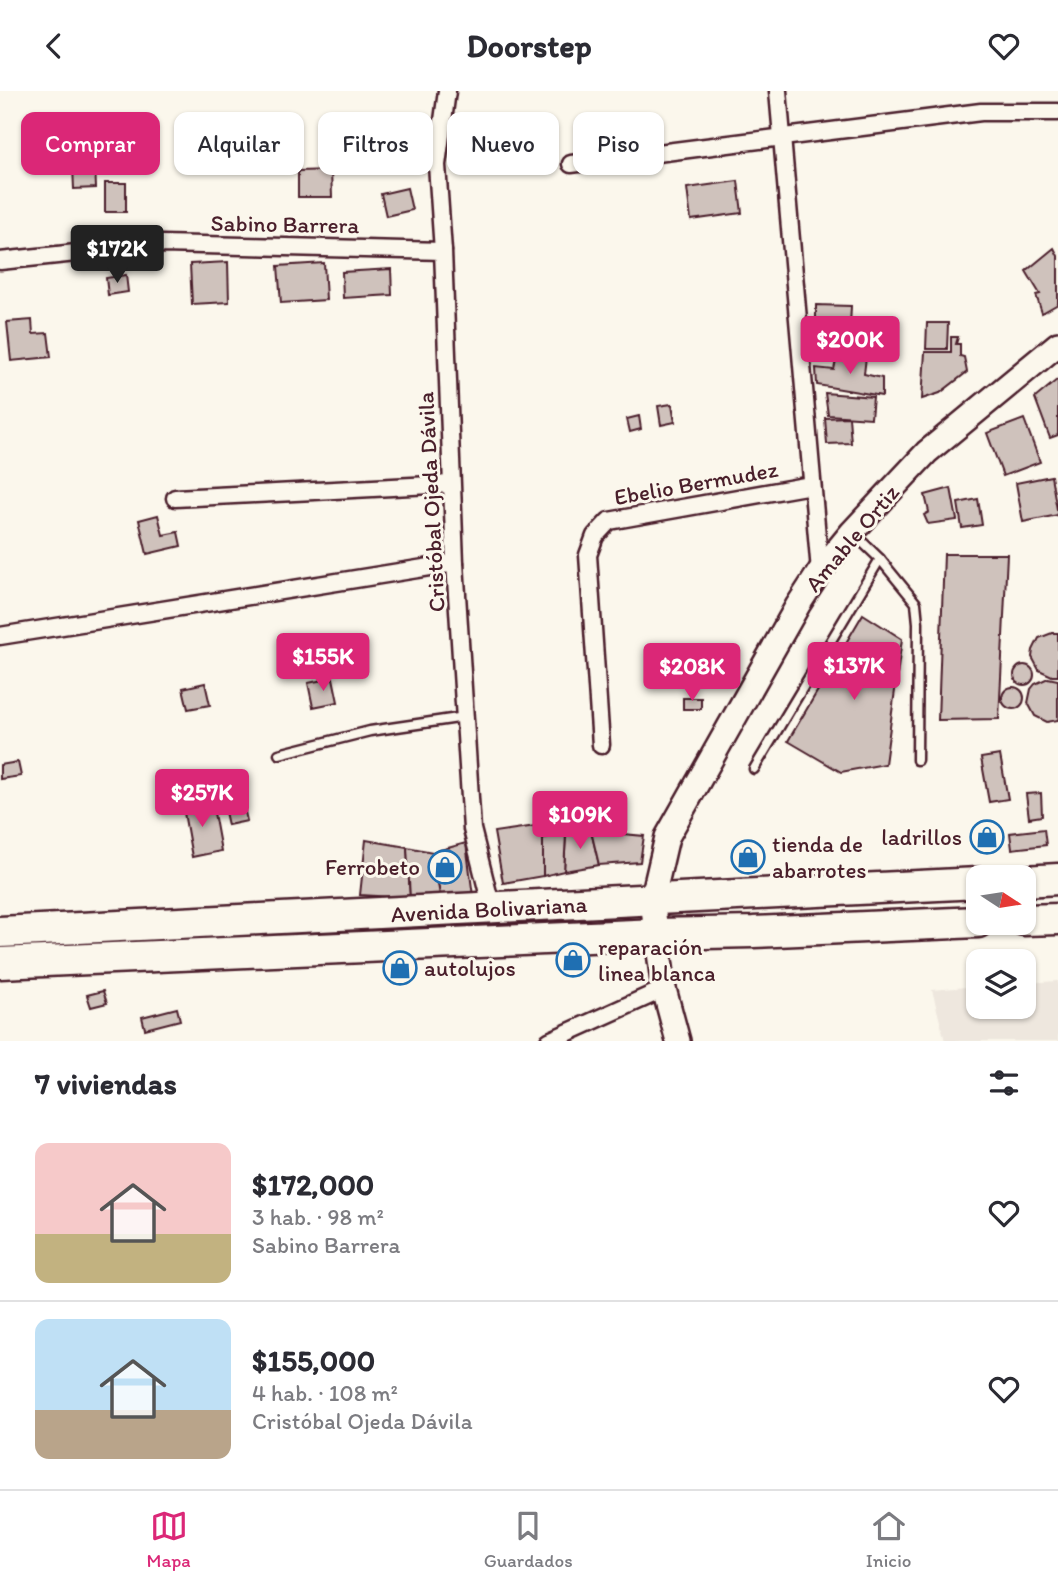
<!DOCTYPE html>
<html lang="es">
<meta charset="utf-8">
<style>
:root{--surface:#fff;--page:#f2f2f3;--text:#2b2b33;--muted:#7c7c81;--line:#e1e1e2;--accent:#db2777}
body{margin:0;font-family:Itim,sans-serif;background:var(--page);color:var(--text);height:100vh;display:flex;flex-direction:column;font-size:26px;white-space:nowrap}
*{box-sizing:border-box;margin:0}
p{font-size:23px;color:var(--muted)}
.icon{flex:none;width:38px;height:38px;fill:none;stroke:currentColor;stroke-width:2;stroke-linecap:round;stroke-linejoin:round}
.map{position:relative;height:950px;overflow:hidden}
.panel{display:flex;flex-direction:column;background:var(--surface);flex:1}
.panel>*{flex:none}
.hud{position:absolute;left:21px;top:21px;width:700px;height:63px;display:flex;gap:14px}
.needle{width:46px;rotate:102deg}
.tools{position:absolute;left:966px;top:774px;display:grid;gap:14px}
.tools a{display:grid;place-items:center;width:70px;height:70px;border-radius:14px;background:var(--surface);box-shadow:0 2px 5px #0004;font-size:35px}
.price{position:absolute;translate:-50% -60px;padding:0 16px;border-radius:7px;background:var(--accent);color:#fff;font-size:23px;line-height:46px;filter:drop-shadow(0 2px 4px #0008)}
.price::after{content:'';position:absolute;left:50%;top:42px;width:21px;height:16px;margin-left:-10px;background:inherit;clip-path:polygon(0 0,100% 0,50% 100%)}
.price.on{background:#222;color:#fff}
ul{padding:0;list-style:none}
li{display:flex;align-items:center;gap:21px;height:175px;padding:0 35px}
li+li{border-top:2px solid var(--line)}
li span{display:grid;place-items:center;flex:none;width:196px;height:140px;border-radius:14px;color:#555}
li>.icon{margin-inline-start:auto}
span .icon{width:84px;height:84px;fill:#fffc;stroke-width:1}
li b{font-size:30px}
h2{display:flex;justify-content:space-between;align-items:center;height:84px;padding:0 35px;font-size:30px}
.pill{padding:0 24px;border-radius:14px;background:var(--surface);box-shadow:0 2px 5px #0004;font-size:24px;line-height:63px}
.pill.on{background:var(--accent);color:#fff}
header{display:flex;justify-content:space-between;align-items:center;height:91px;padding:0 35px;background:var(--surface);font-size:32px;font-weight:700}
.menu{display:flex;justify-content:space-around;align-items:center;height:98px;border-top:2px solid var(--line);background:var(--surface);font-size:19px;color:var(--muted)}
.menu a{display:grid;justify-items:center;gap:4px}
.menu .on{color:var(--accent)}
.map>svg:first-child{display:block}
.built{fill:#eee7de}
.building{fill:#cfc2bc;stroke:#4a1f2b;stroke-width:2}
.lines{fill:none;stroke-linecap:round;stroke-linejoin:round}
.lane-casing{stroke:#4a1f2b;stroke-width:13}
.street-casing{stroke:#4a1f2b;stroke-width:21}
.secondary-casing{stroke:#4a1f2b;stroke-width:28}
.highway-casing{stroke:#4a1f2b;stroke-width:35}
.lane{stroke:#fbf7ec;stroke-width:8}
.street{stroke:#fbf7ec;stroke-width:16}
.secondary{stroke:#fbf7ec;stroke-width:23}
.highway{stroke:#fbf7ec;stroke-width:30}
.labels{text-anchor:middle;stroke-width:6;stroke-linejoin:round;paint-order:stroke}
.street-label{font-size:23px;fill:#4a1f2b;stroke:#fbf7ec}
.poi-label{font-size:23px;fill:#4a1f2b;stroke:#fbf7ec;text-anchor:start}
</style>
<header><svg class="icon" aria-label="back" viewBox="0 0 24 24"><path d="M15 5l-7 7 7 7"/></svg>Doorstep<svg class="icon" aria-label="heart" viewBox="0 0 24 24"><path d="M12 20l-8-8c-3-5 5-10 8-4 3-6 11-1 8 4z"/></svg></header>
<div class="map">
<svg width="1058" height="950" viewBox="0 0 1058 950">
<rect width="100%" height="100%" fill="#fbf7ec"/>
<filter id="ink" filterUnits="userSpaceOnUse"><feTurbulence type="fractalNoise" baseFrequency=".0143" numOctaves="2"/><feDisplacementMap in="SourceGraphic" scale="14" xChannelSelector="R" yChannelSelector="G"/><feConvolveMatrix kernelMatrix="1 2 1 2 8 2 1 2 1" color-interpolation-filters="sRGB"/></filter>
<g filter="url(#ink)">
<polygon class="built" points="1058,890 1058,950 945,950 932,899 978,895 978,915 1024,915 1024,892"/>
<g class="building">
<polygon points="94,51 96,97 74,98 72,52"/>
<polygon points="331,79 332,106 298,106 298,80"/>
<polygon points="738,90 742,122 691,129 687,97"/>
<rect x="105" y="92" width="21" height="29"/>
<polygon points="407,97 412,119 386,125 381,103"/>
<polygon points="1054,157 1058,165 1058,213 1042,222 1036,204 1040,203 1026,180"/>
<polygon points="228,171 229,211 192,213 190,173"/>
<polygon points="324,172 326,209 281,212 278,175"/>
<polygon points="391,178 392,204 343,207 342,181"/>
<polygon points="126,184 128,201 108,204 106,187"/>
<polygon points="816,214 851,215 850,235 816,234"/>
<polygon points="32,229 33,243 48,242 51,266 11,270 7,231"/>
<polygon points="927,232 948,232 947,258 926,258"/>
<polygon points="951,246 958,246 956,253 960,253 960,265 964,266 967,281 940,302 922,308 925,261 951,261"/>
<polygon points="837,264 866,266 864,283 882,287 882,305 817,294 816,277 834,279"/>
<polygon points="1058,288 1058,344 1050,347 1035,307"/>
<polygon points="825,302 873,306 871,327 828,324"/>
<polygon points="672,313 675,331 661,334 658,315"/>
<polygon points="639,325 641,338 630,341 627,328"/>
<polygon points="849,326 851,352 827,353 825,327"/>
<polygon points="1024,328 1040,371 1003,385 987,342"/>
<polygon points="1051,385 1058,424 1023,431 1016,392"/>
<polygon points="951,397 957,429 928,433 924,424 929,421 925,404"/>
<polygon points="978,408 982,434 962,437 958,412"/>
<polygon points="158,424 163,444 178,441 181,455 147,463 139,429"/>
<polygon points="944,463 1007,463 999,628 938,629"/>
<polygon points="863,523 902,548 885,673 841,681 788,650"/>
<polygon points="1052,542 1058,542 1058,585 1052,585 1039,579 1032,566 1033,559 1039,547"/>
<circle cx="1024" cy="584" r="10"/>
<polygon points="333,587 338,611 313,616 308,592"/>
<polygon points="1048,587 1058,589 1058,629 1047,631 1035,625 1028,612 1031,598 1035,593"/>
<polygon points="205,592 210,614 188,618 183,597"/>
<circle cx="1013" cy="607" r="11"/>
<rect x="683" y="607" width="18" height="11"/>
<polygon points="1000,664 1008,708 989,711 981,667"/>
<polygon points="18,671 21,685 0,688 0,674"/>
<polygon points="1041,702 1042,725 1029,727 1026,703"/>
<polygon points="241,703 247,730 228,734 222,708"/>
<polygon points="212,711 221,760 192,766 183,716"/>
<polygon points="543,734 543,785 503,792 494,741"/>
<polygon points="1044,738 1046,754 1012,758 1010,742"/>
<polygon points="591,740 599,774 564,780 566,743"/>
<polygon points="591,740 644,745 640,771 599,774"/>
<polygon points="566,743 564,780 543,785 543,747"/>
<polygon points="366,749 407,756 410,807 360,804"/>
<polygon points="466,752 473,805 440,805 433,761"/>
<polygon points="407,756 433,761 440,805 410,807"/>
<polygon points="103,900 107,912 91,916 87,904"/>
<polygon points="177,917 180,929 145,938 142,926"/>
</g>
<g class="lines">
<defs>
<g id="lane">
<polyline points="854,443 880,468 916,512 918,532 917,669"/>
<polyline points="279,663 370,640 465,626"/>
<polyline points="754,678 880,468"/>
</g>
<g id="street">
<polyline points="447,0 437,74 443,160 455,472 472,738 492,818"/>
<polyline points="778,0 820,480"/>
<polyline points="571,73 981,21 1058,21"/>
<polyline points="0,170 162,153 443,160"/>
<polyline points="175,407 451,393"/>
<polyline points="0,545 455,472"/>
<polyline points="601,654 588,464 595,445 609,430 811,394"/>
<polyline points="549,950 664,898"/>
</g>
<polyline id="secondary" points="678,950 664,898 652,810 667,746 798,514 820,480 852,441 927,361 1058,253"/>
<g id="highway">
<polyline points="1024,790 1058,788"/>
<polyline points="1024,829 1058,828"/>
<polyline points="0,841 978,792"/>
<polyline points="0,872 657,843 753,841 978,831"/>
</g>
</defs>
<use href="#lane" class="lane-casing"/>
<use href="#street" class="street-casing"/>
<use href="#secondary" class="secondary-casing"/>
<use href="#highway" class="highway-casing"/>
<use href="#lane" class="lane"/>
<use href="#street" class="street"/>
<use href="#secondary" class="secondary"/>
<use href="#highway" class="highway"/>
</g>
</g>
<defs>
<symbol id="shop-ring" viewBox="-11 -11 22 22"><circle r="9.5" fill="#fbf7ec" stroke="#1f6fb2" stroke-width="1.5"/><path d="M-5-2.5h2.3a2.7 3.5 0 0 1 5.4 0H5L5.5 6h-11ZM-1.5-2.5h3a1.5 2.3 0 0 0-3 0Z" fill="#1f6fb2"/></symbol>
</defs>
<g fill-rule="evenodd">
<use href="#shop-ring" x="968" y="727" width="38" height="38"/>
<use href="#shop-ring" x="729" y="747" width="38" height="38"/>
<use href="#shop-ring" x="426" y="757" width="38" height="38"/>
<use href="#shop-ring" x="554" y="850" width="38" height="38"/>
<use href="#shop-ring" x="381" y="858" width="38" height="38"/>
</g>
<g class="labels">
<g class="street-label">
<text transform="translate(285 133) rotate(1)" y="8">Sabino Barrera</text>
<text transform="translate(696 392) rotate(-10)" y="8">Ebelio Bermudez</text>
<text transform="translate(431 411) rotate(-93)" y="8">Cristóbal Ojeda Dávila</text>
<text transform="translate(852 447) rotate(-50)" y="8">Amable Ortiz</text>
<text transform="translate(489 818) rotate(-3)" y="8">Avenida Bolivariana</text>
</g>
<g class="poi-label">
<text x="962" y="754" text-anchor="end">ladrillos</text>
<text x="772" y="761">tienda de<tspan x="772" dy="26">abarrotes</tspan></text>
<text x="420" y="784" text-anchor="end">Ferrobeto</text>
<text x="598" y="864">reparación<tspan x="598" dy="26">linea blanca</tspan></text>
<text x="424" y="885">autolujos</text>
</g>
</g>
</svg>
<div class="tools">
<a><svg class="needle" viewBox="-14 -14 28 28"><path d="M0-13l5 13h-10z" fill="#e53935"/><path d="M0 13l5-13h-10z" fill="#7c7c81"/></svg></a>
<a><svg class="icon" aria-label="layers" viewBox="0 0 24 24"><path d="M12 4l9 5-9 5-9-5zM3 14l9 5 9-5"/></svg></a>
</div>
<b class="price on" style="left:117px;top:194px">$172K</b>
<b class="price" style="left:850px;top:285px">$200K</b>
<b class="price" style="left:323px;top:602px">$155K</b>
<b class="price" style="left:854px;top:611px">$137K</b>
<b class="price" style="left:692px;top:612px">$208K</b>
<b class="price" style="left:202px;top:738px">$257K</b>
<b class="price" style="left:580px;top:760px">$109K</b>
<div class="hud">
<a class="pill on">Comprar</a>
<a class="pill">Alquilar</a>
<a class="pill">Filtros</a>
<a class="pill">Nuevo</a>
<a class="pill">Piso</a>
</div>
</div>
<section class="panel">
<h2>7 viviendas<svg class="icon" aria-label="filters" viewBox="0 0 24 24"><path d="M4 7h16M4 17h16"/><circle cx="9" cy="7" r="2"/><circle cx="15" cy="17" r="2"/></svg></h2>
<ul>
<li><span style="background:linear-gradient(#f6c9c9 65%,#c2b280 0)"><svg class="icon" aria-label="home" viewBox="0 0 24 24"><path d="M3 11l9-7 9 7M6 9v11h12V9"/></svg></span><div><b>$172,000</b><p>3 hab. · 98 m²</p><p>Sabino Barrera</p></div><svg class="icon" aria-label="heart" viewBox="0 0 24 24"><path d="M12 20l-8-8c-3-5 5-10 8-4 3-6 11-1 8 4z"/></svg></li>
<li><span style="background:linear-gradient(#bfe0f5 65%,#b9a48a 0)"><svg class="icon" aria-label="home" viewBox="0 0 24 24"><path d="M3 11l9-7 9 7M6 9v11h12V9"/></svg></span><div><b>$155,000</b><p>4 hab. · 108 m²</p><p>Cristóbal Ojeda Dávila</p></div><svg class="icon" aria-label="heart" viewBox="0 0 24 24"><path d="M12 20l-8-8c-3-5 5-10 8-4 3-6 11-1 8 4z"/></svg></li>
</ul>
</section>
<nav class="menu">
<a class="on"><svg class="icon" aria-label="map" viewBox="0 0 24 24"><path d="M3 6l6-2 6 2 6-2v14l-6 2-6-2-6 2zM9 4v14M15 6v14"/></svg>Mapa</a>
<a><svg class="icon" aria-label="saved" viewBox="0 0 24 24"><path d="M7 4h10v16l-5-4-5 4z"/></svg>Guardados</a>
<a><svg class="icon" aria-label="home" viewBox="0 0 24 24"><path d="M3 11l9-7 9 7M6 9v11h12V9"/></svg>Inicio</a>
</nav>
